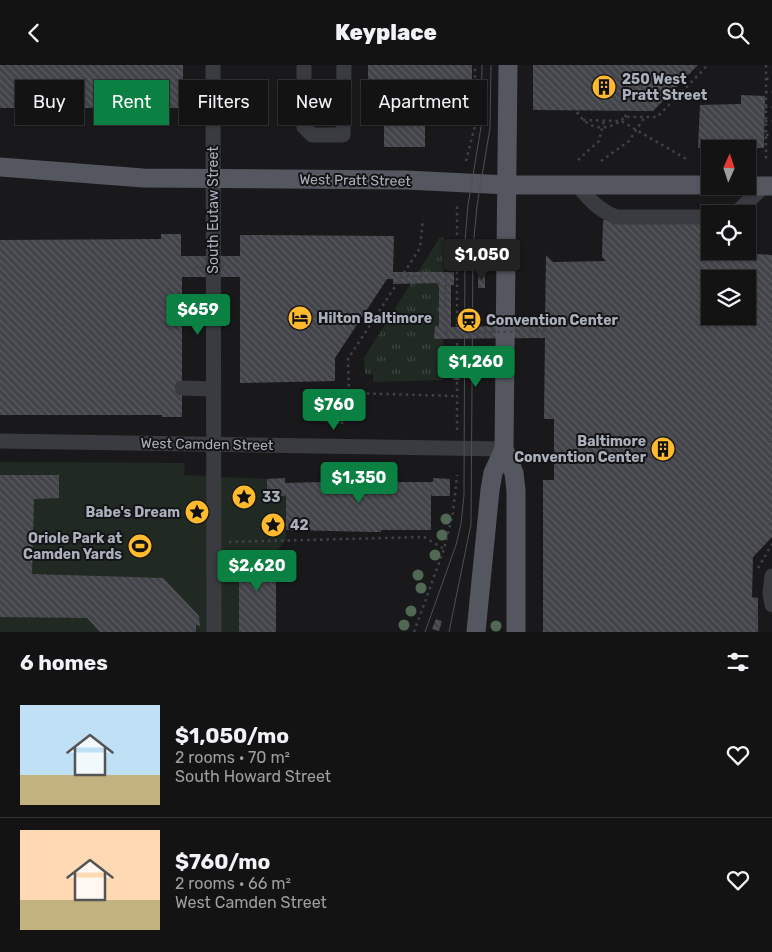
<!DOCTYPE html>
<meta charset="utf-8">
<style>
:root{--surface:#131314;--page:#202022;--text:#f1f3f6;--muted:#9d9ea0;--line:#323234;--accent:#0b8043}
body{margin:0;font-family:Rubik,sans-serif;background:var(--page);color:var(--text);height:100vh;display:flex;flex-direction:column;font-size:19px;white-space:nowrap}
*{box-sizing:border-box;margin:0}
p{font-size:16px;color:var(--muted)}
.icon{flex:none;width:28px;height:28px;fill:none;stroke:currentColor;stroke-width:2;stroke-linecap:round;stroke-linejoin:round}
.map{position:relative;height:567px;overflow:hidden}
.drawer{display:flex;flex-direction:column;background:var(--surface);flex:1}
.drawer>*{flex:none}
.hud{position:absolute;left:15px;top:15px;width:500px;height:45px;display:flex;gap:10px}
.needle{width:32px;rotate:3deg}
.controls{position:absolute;left:701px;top:75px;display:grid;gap:10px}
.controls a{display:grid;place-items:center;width:55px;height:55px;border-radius:0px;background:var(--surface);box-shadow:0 1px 4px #0004,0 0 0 1px var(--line);font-size:25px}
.price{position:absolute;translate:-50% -42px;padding:0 11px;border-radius:5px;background:var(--accent);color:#fff;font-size:16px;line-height:32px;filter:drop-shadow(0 1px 2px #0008)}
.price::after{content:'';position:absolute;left:50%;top:30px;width:15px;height:11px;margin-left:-8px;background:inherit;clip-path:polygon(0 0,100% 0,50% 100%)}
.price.on{background:#222;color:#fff}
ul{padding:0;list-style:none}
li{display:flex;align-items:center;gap:15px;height:125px;padding:0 20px}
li+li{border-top:1px solid var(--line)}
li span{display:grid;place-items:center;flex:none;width:140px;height:100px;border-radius:0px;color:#555}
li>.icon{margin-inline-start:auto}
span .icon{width:60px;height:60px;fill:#fffc;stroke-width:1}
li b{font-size:21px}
h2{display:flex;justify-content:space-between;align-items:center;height:60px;padding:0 20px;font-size:21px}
.chip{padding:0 18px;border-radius:0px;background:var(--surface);box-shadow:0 1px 4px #0004,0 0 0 1px var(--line);font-size:18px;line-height:45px}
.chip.on{background:var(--accent);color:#fff}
header{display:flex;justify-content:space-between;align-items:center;height:65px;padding:0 20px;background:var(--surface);font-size:22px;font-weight:800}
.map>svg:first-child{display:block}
.grass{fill:url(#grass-tufts)}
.garden{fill:#202a22}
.building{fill:url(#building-back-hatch);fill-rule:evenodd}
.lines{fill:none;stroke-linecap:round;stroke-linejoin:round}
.path{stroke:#3f4248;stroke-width:2.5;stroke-dasharray:2.5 4;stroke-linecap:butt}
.minor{stroke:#393b41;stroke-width:15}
.major{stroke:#555760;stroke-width:19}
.tram{stroke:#4c4f56;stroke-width:1}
.path-bridge{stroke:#3f4248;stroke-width:2.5;stroke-dasharray:2.5 4;stroke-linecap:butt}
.tree{fill:#516854}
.labels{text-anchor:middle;stroke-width:4;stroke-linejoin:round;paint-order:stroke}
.poi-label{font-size:14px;font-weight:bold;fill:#aab0bc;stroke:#141417;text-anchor:start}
.street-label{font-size:14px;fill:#aab0bc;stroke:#141417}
</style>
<header><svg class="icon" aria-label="back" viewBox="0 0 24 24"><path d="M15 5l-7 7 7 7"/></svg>Keyplace<svg class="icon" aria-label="search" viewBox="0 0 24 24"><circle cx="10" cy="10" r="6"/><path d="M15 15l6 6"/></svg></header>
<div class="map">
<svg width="772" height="567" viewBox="0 0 772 567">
<defs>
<pattern id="grass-tufts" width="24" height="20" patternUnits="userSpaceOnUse" patternTransform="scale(1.25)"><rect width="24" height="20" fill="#202a22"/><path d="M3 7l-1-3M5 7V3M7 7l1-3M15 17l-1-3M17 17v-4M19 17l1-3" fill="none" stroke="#3e4640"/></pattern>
<pattern id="building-back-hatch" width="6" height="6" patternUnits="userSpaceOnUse" patternTransform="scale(1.25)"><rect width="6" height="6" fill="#434449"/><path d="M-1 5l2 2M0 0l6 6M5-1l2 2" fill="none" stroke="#5b5c61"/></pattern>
</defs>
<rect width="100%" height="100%" fill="#19191b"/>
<polygon class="grass" points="440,172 444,172 443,315 373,317 373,309 365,309 364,293"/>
<polygon class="garden" points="0,397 185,398 184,410 267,414 267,431 285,431 286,429 286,475 276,487 276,567 0,567"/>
<g class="building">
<rect x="0" y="0" width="183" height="43"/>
<polygon points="368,0 472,0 472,50 425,50 425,82 384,82 384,50 368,50"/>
<polygon points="533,0 698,0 653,46 533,45"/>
<polygon points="741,30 765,31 764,83 698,83 700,40 741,39"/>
<path d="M603,155L710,156V186L772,190V472L753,492L752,532L758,533V567H543V415H554V354H544L545,273L434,274L435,261H439V218L393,219V214H387L335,293V316L240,318V212H182V352H162V350H0V175L161,174V169H181V191H240V170L394,171L393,207H454V220H451V262L545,260L546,190L553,197L606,196L602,192ZM710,214H748V251H710Z"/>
<rect x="478" y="208" width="7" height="15"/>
<rect x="453" y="293" width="7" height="22"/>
<polygon points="0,410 59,410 59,433 34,434 32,509 163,513 199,551 200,561 196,560 196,567 100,567 87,553 0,552"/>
<polygon points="285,413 285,418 322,417 322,420 336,420 336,413 382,413 382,420 396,420 396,417 433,417 433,413 450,414 450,431 432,431 431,429 431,465 381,465 381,467 376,467 286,465 286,429 285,431 267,431 267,414"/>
<polygon points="239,486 276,487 276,567 239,567"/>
<polygon points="436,554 442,556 439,566 432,564"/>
</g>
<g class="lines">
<g class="path">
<polyline points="766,0 766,95"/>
<polyline points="766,14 772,13"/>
<polyline points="765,27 772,27"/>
<polyline points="765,42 772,42"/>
<path d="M577,47C589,66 609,67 625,52H657L708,0"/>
<polyline points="625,52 628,47"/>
<polyline points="583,55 621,56 688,95"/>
<polyline points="765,56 772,56"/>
<polyline points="766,70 772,70"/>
<polyline points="578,95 599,76 604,55"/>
<polyline points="466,96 475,61 475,0"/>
<polyline points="601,96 629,76 644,53"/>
<polyline points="445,268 446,211"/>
<polyline points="349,328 348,294 420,183 423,154"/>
<polyline points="342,359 342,334 349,328 456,331"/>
<polyline points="457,365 457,140"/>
<polyline points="229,477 424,472 444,484"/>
<polyline points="758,503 772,479"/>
<polyline points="414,567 444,484 453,448 457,410"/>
<polyline points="757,567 757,544"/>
</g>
<g class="minor">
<polyline points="213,0 214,567"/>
<polyline points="304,0 304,62 312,70 343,70 344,0"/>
<path d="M578,120C589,135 599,145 616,152H710"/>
<polyline points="733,149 736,148 764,121"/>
<polyline points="182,323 213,324"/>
<polyline points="0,376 504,384"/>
<polyline points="772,511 770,528 772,540"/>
</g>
<g class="major">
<polyline points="508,0 504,384 514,408 516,426 516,567"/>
<polyline points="0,102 143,113 406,115 508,120 710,120"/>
<polyline points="748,121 772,121"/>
<polyline points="476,567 490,425 493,408 504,384"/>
</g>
<g class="tram">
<polyline points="425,567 456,480 461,459 464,430 465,176 468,140 481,62 482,0"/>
<polyline points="449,567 471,459 473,183 477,141 490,63 491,0"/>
</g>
<g class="path-bridge">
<polyline points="182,202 240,201"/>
<polyline points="393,211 446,211"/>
<polyline points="445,268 545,266"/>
</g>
</g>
<g class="tree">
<circle cx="356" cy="343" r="5.5"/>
<circle cx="446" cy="454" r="5.5"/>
<circle cx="442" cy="470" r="5.5"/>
<circle cx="435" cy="490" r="5.5"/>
<circle cx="418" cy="510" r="5.5"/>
<circle cx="421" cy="523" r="5.5"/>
<circle cx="411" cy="546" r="5.5"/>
<circle cx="404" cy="560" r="5.5"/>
<circle cx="496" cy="561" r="5.5"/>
</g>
<defs>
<symbol id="building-disc" viewBox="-11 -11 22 22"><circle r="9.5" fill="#ffba2d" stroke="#141417"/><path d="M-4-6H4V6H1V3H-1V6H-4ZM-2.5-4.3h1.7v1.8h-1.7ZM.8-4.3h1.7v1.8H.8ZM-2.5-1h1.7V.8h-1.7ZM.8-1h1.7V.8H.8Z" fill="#111"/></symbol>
<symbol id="hotel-disc" viewBox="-11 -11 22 22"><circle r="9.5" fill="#ffba2d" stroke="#141417"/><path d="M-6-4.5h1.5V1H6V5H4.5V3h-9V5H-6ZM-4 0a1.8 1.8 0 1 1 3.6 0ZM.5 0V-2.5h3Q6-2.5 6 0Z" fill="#111"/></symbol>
<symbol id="station-disc" viewBox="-11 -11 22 22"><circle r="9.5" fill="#ffba2d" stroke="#141417"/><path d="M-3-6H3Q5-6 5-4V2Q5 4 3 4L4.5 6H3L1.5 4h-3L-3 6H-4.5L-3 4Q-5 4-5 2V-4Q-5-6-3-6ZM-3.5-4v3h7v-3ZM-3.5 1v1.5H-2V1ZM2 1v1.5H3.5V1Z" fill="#111"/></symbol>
<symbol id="sight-disc" viewBox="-11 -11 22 22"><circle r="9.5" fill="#ffba2d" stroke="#141417"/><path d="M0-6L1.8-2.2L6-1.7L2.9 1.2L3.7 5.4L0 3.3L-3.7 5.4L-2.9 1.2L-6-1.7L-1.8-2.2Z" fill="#111"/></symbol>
<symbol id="stadium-disc" viewBox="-11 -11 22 22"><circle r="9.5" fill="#ffba2d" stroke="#141417"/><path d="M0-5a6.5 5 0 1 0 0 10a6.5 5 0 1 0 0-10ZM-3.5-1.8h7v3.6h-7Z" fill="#111"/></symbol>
</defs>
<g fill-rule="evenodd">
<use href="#building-disc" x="590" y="8" width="28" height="28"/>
<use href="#hotel-disc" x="286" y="239" width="28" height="28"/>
<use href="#station-disc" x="455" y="241" width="28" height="28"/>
<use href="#building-disc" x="649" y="370" width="28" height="28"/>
<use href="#sight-disc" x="230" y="418" width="28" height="28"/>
<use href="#sight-disc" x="183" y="433" width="28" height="28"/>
<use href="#sight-disc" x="259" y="446" width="28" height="28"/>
<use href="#stadium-disc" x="126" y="467" width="28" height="28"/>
</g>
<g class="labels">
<g class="poi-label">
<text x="622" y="19">250 West<tspan x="622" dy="16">Pratt Street</tspan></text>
<text x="318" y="258">Hilton Baltimore</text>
<text x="486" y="260">Convention Center</text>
<text x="646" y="381" text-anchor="end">Baltimore<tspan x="646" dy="16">Convention Center</tspan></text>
<text x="262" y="437">33</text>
<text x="180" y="452" text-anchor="end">Babe's Dream</text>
<text x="290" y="465">42</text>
<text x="122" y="478" text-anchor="end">Oriole Park at<tspan x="122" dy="16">Camden Yards</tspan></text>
</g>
<g class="street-label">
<text transform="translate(355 115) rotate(1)" y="5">West Pratt Street</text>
<text transform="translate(213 145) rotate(-90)" y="5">South Eutaw Street</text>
<text transform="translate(207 379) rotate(1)" y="5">West Camden Street</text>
</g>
</g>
</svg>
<div class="controls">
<a><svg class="needle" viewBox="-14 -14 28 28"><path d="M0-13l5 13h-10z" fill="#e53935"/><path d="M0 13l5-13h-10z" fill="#9d9ea0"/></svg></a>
<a><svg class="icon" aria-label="locate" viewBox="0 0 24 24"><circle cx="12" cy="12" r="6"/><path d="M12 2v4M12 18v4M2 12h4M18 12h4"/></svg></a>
<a><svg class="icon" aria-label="layers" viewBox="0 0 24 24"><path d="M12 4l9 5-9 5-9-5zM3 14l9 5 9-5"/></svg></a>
</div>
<b class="price on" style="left:482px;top:216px">$1,050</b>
<b class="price" style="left:198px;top:271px">$659</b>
<b class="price" style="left:476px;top:323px">$1,260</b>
<b class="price" style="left:334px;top:366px">$760</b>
<b class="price" style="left:359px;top:439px">$1,350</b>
<b class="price" style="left:257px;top:527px">$2,620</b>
<div class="hud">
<a class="chip">Buy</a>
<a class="chip on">Rent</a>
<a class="chip">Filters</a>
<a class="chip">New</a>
<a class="chip">Apartment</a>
</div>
</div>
<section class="drawer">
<h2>6 homes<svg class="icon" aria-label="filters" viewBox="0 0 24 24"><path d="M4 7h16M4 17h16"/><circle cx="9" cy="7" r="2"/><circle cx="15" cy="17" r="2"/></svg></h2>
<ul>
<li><span style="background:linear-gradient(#bfe0f5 70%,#c2b280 0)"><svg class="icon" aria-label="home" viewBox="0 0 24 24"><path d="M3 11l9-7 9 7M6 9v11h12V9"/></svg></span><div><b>$1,050/mo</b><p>2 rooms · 70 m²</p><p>South Howard Street</p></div><svg class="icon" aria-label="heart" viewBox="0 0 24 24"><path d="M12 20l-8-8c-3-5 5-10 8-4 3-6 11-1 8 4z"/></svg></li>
<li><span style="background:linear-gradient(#ffd9b3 70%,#c2b280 0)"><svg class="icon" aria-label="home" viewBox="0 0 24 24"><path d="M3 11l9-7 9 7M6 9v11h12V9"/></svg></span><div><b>$760/mo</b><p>2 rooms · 66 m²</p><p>West Camden Street</p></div><svg class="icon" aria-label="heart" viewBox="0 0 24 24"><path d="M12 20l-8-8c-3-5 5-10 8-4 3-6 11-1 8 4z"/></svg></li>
</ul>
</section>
